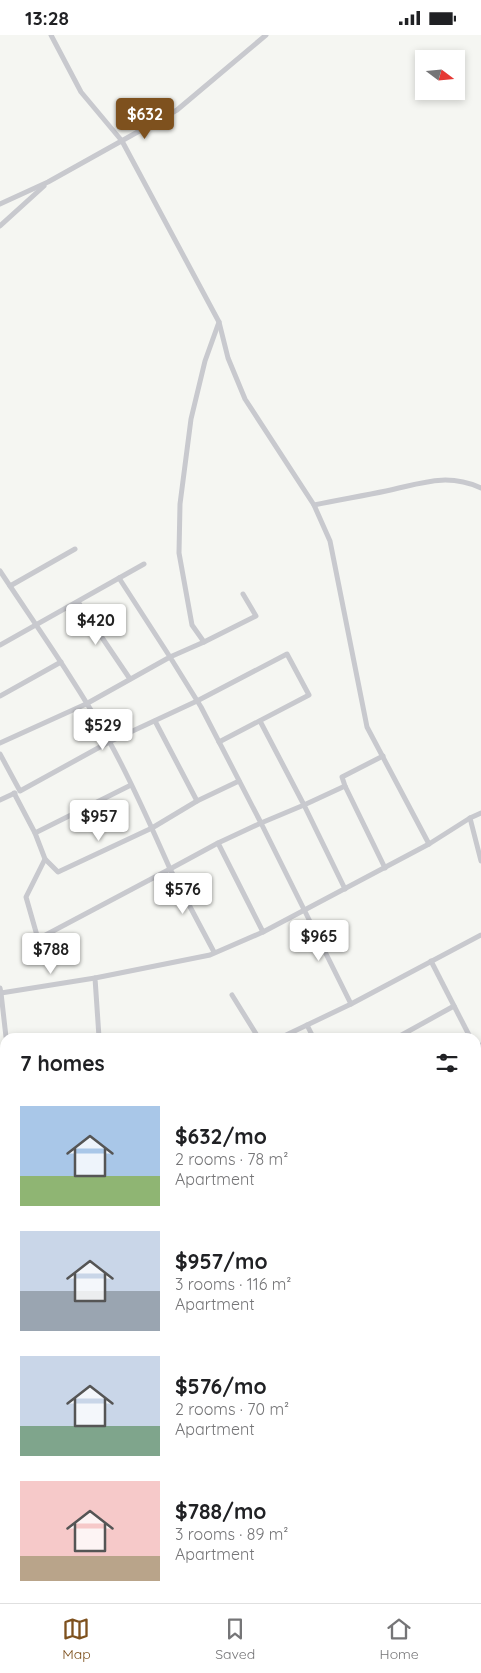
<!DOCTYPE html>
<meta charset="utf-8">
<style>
:root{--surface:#fff;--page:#f6f6f6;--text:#202124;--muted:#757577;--line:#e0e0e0;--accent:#7e511e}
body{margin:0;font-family:Quicksand,sans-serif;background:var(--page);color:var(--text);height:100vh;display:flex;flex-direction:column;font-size:19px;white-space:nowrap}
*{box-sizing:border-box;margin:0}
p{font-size:16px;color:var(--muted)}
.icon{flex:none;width:28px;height:28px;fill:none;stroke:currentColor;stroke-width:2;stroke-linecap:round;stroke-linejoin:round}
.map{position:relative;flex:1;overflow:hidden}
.details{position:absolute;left:0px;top:998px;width:481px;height:571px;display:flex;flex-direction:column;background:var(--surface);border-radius:15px 15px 0 0;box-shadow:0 2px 8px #0003}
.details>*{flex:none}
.needle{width:32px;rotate:106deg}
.buttons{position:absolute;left:415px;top:15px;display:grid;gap:10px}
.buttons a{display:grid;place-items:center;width:50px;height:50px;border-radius:0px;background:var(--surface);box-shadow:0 2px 8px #0003;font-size:25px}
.price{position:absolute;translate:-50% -42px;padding:0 11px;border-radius:5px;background:#fff;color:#222;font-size:16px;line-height:32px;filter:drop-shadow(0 1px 2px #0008)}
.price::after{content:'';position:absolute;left:50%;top:30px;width:15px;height:11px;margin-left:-8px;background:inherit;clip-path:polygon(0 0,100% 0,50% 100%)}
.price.active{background:var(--accent);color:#fff}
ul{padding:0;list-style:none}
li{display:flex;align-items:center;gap:15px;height:125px;padding:0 20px}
li span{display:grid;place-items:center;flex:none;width:140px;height:100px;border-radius:0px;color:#555}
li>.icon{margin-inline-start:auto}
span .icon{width:60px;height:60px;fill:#fffc;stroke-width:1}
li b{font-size:21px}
h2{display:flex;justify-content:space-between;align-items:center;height:60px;padding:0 20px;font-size:21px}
.status{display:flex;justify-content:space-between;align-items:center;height:35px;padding:0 25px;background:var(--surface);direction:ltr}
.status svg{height:14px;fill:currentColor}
.tab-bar{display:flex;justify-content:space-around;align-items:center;height:70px;border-top:1px solid var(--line);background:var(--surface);font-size:14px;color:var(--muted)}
.tab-bar a{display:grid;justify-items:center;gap:2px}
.tab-bar .active{color:var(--accent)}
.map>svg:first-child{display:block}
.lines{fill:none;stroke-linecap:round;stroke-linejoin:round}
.primary-casing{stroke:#babcc1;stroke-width:11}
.minor{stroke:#c8c9ce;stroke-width:5}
.primary{stroke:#fff;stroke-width:9}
</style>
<div class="status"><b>13:28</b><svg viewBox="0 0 49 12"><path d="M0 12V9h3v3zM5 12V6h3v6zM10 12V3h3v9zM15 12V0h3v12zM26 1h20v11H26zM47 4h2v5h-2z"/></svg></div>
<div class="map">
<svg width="481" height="1568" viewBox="0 0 481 1568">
<rect width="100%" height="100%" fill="#f5f6f2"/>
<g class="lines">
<defs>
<g id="primary">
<polyline points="476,1399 481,1398"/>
<polyline points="0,1493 5,1492"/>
</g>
</defs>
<use href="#primary" class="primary-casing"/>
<g class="minor">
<polyline points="51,0 81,57 122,106 219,287 228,323 245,364 314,470 330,506 367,692 429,809 470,783 481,778"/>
<polyline points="0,169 48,147 177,75 266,0"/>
<polyline points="0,191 44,151"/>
<polyline points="219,287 205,326 191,384 180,469 179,518 192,590 204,607 170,622 201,672 261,788 218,808 263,897 429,809"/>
<path d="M314,470C338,465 362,461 386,456C420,449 446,437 481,453"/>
<path d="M0,536C37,592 76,647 109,706C132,747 151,791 170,834L218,808"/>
<polyline points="10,551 75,514"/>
<polyline points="78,567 130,644"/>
<polyline points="204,607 256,581 243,559"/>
<polyline points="0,610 144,529"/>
<polyline points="0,661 61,627"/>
<polyline points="155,686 197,766 239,746"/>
<polyline points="260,686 304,770 261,788 351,969"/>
<polyline points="0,708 86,669 170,622 119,543"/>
<polyline points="0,719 20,756 109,707 197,666 287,619 309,660 219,707"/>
<polyline points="131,750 35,798 45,824 26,862 38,904 170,834 214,917"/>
<polyline points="345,751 385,833"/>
<polyline points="14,758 35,798"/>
<polyline points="0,765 15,758"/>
<polyline points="470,783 481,826"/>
<polyline points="45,824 58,837 152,793 197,766"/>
<polyline points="345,854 304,770 345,751 342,742 383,721"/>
<polyline points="431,926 470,1002"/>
<polyline points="0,953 1,958 95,943"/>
<polyline points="0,958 1,958 6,1002"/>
<polyline points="232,960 258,1002"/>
<polyline points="307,990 313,1002"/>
<polyline points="99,1002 95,943 210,920 263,897"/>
<polyline points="282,1002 351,969 481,900"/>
<polyline points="398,1002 454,971"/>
<polyline points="476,1013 481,1010"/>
<polyline points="0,1051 5,1049"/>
<polyline points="476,1099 477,1099"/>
<polyline points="0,1100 5,1100"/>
<polyline points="0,1144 5,1144"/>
<polyline points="0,1238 5,1238"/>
<polyline points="476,1264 481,1262"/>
<polyline points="0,1286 5,1286"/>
<polyline points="0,1381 5,1380"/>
<polyline points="0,1425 5,1424"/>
<polyline points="476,1507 481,1514"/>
<polyline points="476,1521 481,1519"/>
<polyline points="307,1564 309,1568"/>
<polyline points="430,1564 431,1568"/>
<polyline points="180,1568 193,1564"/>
<polyline points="227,1568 236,1564"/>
<polyline points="361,1568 368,1564"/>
</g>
<use href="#primary" class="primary"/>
</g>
</svg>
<div class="buttons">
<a><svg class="needle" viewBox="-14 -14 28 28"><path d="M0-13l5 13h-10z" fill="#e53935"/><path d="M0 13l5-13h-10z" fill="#757577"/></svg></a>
</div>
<b class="price active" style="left:145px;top:105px">$632</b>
<b class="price" style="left:96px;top:611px">$420</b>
<b class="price" style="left:103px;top:716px">$529</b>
<b class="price" style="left:99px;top:807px">$957</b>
<b class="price" style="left:183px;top:880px">$576</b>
<b class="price" style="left:319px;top:927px">$965</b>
<b class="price" style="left:51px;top:940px">$788</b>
<section class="details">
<h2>7 homes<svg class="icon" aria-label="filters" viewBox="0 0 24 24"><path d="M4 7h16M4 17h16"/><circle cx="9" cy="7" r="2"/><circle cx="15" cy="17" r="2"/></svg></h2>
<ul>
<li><span style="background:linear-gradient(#a9c7e8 70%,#8fb573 0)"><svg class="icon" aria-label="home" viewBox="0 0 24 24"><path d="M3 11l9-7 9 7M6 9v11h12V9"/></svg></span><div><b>$632/mo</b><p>2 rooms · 78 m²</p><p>Apartment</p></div></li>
<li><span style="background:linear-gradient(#c9d6e8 60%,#9aa5b1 0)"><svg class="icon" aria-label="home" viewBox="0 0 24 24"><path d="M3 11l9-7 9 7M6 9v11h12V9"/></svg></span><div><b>$957/mo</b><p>3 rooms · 116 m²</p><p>Apartment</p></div></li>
<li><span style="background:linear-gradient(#c9d6e8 70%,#7fa58c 0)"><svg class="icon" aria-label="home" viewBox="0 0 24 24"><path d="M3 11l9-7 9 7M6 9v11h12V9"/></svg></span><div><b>$576/mo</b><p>2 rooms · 70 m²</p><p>Apartment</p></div></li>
<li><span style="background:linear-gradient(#f6c9c9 75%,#b9a48a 0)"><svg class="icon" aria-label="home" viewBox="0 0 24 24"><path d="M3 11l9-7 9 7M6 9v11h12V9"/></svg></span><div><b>$788/mo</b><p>3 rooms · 89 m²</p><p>Apartment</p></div></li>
</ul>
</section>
</div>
<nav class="tab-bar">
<a class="active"><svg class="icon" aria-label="map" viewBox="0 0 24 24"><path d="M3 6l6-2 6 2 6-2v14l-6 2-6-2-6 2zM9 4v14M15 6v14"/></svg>Map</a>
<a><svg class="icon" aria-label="saved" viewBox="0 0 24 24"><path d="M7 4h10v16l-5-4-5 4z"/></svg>Saved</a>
<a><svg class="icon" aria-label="home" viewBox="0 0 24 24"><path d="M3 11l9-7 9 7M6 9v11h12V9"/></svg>Home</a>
</nav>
